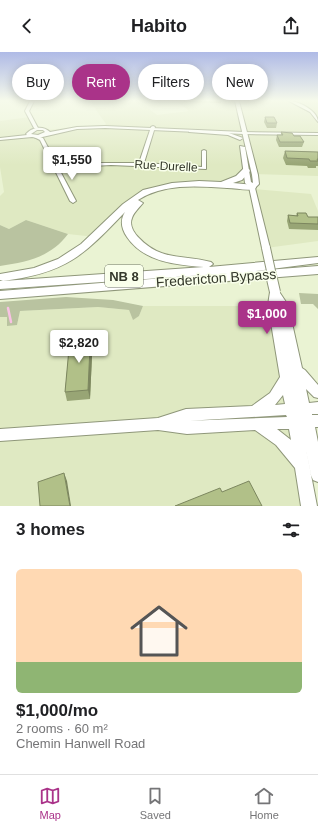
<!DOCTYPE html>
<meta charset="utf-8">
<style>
:root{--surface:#fff;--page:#f2f2f2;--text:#202124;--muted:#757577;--line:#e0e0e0;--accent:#aa3389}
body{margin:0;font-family:Arial,sans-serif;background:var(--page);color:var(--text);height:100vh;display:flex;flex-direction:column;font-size:15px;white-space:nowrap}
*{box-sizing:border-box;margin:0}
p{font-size:13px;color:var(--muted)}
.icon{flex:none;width:22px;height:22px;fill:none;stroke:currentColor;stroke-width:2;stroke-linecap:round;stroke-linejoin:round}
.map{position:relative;height:454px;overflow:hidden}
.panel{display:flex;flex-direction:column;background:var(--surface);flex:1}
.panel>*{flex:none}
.top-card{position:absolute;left:12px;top:12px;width:294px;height:36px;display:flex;gap:8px}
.price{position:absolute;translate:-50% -34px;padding:0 9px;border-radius:4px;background:#fff;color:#222;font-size:13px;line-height:26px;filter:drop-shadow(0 1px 2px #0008)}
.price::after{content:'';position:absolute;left:50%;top:24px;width:12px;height:9px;margin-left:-6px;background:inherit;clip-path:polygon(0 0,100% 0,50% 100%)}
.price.current{background:var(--accent);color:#fff}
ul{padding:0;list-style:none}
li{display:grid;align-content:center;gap:8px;height:212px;padding:0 16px}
li span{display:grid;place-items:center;height:124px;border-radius:6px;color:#555}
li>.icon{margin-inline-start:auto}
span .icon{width:72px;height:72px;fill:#fffc;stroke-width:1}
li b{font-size:17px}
h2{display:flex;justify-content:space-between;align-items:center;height:48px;padding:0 16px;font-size:17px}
.pill{padding:0 14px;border-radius:18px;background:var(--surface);box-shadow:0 2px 10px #0003;font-size:14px;line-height:36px}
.pill.current{background:var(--accent);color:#fff}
header{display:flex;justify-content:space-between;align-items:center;height:52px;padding:0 16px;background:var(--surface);font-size:18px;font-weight:800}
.tab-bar{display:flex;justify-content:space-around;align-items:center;height:56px;border-top:1px solid var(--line);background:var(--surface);font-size:11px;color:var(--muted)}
.tab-bar a{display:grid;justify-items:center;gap:2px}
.tab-bar .current{color:var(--accent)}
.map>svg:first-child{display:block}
.built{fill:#dfe9c2}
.green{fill:#b9c3a0}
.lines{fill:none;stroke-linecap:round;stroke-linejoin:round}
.stream{stroke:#f9c2e4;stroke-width:2.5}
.minor-casing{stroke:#8f977a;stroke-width:2}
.tertiary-casing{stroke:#8f977a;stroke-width:2}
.secondary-casing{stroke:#8f977a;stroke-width:2}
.motorway-casing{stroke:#8f977a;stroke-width:2}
.minor{fill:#fff;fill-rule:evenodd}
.tertiary{fill:#fff;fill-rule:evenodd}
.secondary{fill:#fff;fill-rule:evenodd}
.motorway{fill:#fff;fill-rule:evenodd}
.secondary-bridge-far1-casing{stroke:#8f977a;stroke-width:10;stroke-linecap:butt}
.secondary-bridge-casing{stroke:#8f977a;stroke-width:12;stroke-linecap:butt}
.secondary-bridge-far1{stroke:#fff;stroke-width:8}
.secondary-bridge{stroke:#fff;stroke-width:10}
.wall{fill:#98a575}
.shaded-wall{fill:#7c865f}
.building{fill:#b1c088;stroke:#7c865f}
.labels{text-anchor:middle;stroke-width:3;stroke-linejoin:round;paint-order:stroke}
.far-street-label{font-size:12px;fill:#34382b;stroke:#f9ffeb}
.shield{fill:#f9ffeb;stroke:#6f7465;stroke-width:1}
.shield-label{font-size:13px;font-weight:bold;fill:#34382b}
.street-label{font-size:14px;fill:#34382b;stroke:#f9ffeb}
</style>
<header><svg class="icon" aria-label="back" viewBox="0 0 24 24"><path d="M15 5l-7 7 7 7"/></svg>Habito<svg class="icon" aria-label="share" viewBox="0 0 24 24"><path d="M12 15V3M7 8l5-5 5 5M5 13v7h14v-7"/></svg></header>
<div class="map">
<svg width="318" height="454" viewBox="0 0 318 454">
<rect width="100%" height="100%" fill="#eaf3d3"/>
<g class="built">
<polygon points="177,49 318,49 318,124 254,122 253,136 186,132 145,141 95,185 68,182 26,168 9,177 0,173 0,144 4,140 0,115 0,69 30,65 36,76 46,78 105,73 106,72 91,51 140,50 157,63 189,59"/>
<polygon points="253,137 311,142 318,159 318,189 266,196"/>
<polygon points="270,252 303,454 0,454 0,265 7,265 7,273 17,273 20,259 98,255 129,258 133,267 139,264 143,254 262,254"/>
</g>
<g class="green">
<path d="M26,168L68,182C51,205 27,210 0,214V173L9,177Z"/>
<polygon points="299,241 318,242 318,257 313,252 301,252"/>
<polygon points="66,245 113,248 143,254 139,264 133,268 129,258 98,255 20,259 17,273 7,274 7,265 0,265 0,250"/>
</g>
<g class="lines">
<polyline class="stream" points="8,256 11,270"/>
<defs>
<g id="minor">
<polygon points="30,49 34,49 29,59 38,76 36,77 34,76 25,59"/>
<path d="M289,49C299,49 318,59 318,70L310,60Z"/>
<polygon points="153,74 155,75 144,111 202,115 202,99 204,98 206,99 206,117 111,113 74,115 59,117 76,149 73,151 70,149 40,88 32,84 34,83 43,86 58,114 93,111 139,111 151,75"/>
<polygon points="243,80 318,81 318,83 244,82 242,81"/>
</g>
<path id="tertiary" d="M105,74L244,80L246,81L244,82L105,76L77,77L38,86L32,85L0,88V86L27,83L26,82C32,75 43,73 50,80L77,75ZM37,78H43L45,80L38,83L31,82Z"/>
<g id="secondary">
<polygon points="235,49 239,49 258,123 259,132 255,136 270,196 266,198 262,196 249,135 245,131 240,94 245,95 251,130 253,131 252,123"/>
<polygon points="191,78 229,81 243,86 240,88 228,83 189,80 189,78"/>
<path d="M275,237L278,238L288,253L302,316L305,318L318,333V346L314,345L306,337L309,351L318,350V362H312V363H318V375H315L318,390V430L313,428L311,423L302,376L317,454H301L295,416L276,393L255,378L187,382L158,378L0,389V377L158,366L186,357L252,354L270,341L280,325L268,253L270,240ZM283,343L285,352L275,353ZM286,363L287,365L184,369H186ZM277,377H289L291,388Z"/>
</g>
<g id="motorway">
<path d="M243,117H249L250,119L242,128L233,131L255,133L256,135L255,137C246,139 236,136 227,136C198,134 164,131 138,148L143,151C139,156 134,160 132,166C129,173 134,181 139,186C162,210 183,202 211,210L213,212L209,215L318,205V211L248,220L0,237V229H3L0,228V222L34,216L58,207L81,192L123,152L143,138L172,131L199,129L221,130L236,124ZM125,160C120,168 121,176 127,185C144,210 176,213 204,215L3,229C66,221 83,204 125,160Z"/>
<polygon points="318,214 318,222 0,247 0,239"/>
</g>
</defs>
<use href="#minor" class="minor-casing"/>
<use href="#tertiary" class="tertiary-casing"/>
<use href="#secondary" class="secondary-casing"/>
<use href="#motorway" class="motorway-casing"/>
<use href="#minor" class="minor"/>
<use href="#tertiary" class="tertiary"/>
<use href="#secondary" class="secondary"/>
<use href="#motorway" class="motorway"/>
<defs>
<polyline id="secondary-bridge-far1" points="266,196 273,228"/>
<polyline id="secondary-bridge" points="272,227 275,240"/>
</defs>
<use href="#secondary-bridge-far1" class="secondary-bridge-far1-casing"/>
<use href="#secondary-bridge" class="secondary-bridge-casing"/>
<use href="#secondary-bridge-far1" class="secondary-bridge-far1"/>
<use href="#secondary-bridge" class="secondary-bridge"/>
</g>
<g class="wall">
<polygon points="184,49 221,49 221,51 184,50"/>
<polygon points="265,65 277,71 276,76 267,76 264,70"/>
<polygon points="281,80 294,84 304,90 302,95 279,95 276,88 277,83 281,83"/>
<polygon points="285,99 318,100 318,114 316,114 316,116 308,116 307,114 286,113 283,106"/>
<polygon points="297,161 308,165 318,165 318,178 289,177 287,169 288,163 296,164"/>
<polygon points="70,286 97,293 97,303 92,304 90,347 67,349 65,340"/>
</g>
<g class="shaded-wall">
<polygon points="96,284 97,293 97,303 95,294"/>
<polygon points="90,295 92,304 90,347 88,338"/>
<polygon points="64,421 67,429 71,454 70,454"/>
</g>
<g class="building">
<polygon points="265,65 274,65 277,71 267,71"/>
<polygon points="281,80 292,81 294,84 300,84 304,90 280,90 277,83 283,83"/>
<polygon points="285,99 318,100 318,107 317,107 318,109 310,109 309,107 287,106"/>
<polygon points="297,161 306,161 308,165 318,165 318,172 290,171 288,163 298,164"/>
<polygon points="96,284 95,294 90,295 88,338 65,340 70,286"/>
<polygon points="64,421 70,454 40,454 38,430"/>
<polygon points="249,429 262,454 175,454 220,436 222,440"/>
</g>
<linearGradient id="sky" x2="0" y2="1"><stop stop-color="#afbae6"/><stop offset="0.43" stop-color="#f6faeb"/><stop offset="1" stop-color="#f6faeb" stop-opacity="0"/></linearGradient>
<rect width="318" height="113" fill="url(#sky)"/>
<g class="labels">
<g class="far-street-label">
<text transform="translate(166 114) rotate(3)" y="4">Rue Durelle</text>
</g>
<rect class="shield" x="105" y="213" width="38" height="22" rx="3"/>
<g class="shield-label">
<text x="124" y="229">NB 8</text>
</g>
<g class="street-label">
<text transform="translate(216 226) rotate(-4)" y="5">Fredericton Bypass</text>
</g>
</g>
</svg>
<b class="price" style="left:72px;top:129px">$1,550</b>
<b class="price current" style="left:267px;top:283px">$1,000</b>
<b class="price" style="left:79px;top:312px">$2,820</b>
<div class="top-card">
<a class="pill">Buy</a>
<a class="pill current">Rent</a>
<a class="pill">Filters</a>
<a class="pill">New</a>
</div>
</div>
<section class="panel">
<h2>3 homes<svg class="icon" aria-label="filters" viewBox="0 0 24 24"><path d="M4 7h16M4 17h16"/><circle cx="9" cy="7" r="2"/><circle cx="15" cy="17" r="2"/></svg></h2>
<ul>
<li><span style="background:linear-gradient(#ffd9b3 75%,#8fb573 0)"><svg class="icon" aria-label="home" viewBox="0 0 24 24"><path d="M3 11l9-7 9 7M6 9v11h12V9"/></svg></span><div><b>$1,000/mo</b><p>2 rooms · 60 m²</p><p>Chemin Hanwell Road</p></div></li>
</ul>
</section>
<nav class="tab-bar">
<a class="current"><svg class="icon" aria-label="map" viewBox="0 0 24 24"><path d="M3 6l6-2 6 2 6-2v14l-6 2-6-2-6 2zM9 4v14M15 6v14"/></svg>Map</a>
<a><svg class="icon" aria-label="saved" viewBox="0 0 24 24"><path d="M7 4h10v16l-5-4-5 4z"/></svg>Saved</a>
<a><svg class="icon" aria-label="home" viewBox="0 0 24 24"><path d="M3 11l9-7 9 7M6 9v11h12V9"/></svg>Home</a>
</nav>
